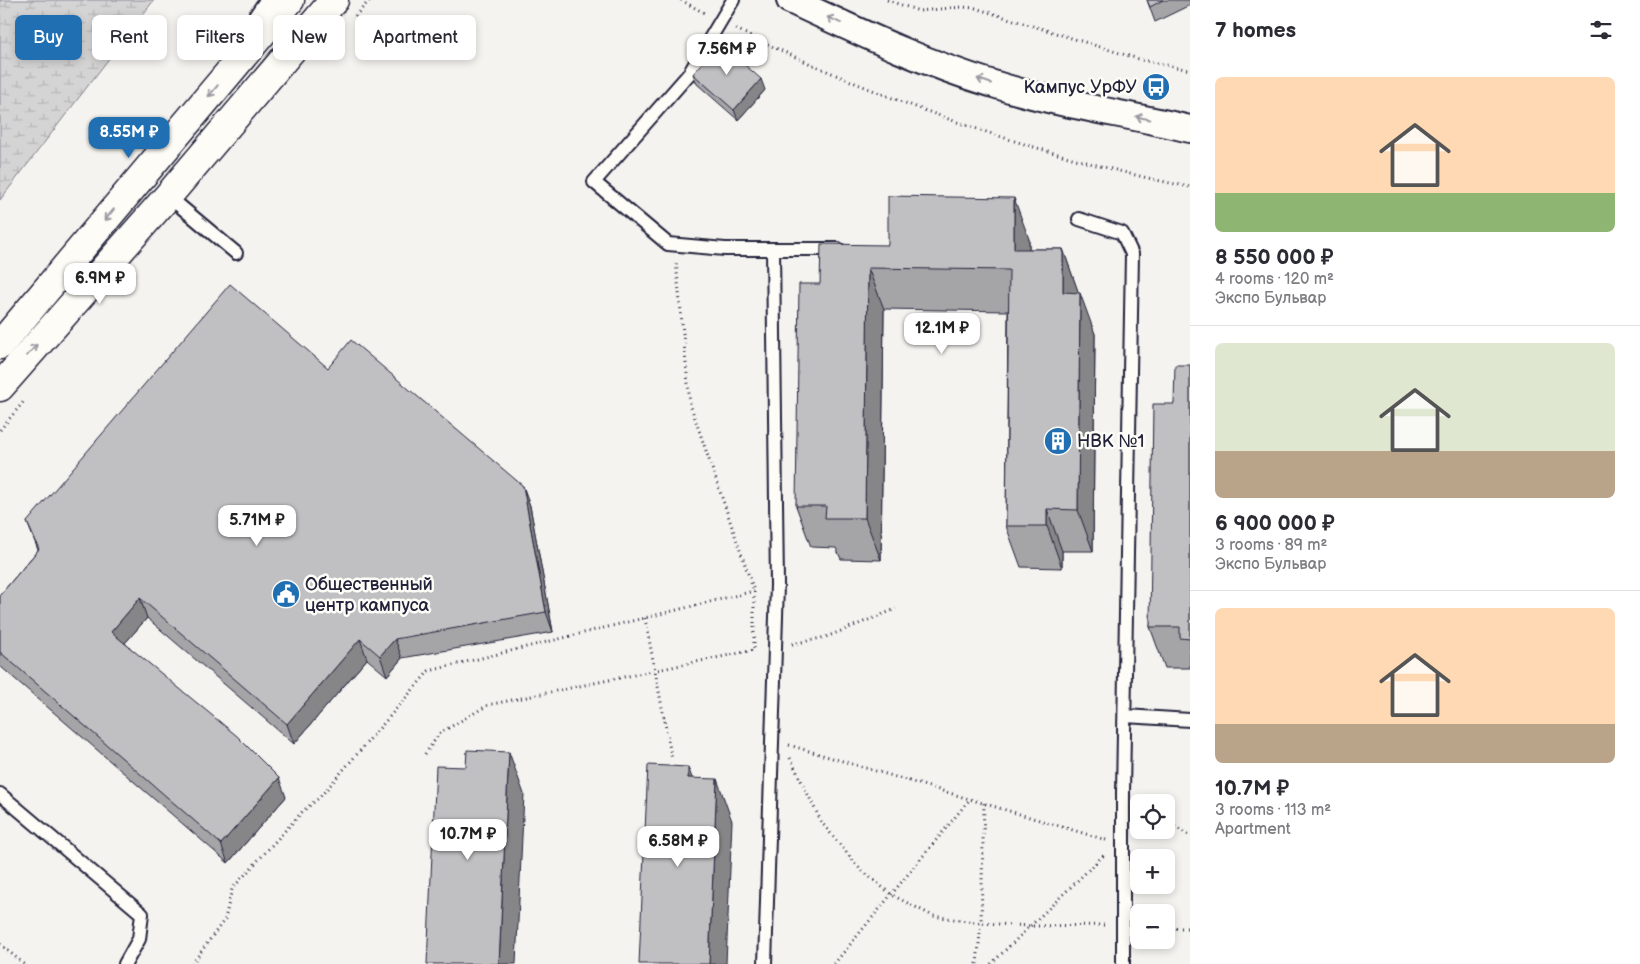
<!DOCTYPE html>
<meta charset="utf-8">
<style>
:root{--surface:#fff;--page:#f2f2f3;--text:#2b2b33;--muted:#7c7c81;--line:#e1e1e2;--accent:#1f6fb2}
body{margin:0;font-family:"Balsamiq Sans",sans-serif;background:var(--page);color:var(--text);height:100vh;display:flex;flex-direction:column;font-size:19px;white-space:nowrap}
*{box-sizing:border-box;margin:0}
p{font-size:16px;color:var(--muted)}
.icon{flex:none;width:28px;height:28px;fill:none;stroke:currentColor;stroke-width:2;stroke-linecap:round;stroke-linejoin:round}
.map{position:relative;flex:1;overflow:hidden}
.side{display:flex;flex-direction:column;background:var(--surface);width:450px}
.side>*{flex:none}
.hud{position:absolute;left:15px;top:15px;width:475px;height:45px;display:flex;gap:10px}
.tools{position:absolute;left:1130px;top:794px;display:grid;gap:10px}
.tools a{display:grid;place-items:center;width:45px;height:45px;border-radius:8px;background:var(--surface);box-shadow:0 2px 8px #0003;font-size:25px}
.price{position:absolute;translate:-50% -42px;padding:0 11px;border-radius:10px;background:#fff;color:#222;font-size:16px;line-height:32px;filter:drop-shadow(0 1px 2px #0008)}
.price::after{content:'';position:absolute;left:50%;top:30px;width:15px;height:11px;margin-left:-8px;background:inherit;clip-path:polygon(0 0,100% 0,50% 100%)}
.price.current{background:var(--accent);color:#fff}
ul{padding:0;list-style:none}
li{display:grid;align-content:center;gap:10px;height:265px;padding:0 25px}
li+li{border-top:1px solid var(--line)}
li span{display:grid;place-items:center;height:155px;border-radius:8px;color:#555}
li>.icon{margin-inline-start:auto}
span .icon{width:90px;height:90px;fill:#fffc;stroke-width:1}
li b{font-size:21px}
h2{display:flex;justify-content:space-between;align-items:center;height:60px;padding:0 25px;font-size:21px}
.chip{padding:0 18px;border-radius:8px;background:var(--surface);box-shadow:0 2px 8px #0003;font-size:18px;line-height:45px}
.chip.current{background:var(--accent);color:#fff}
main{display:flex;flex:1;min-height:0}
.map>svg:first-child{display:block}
.wetland{fill:url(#wetland-marsh);stroke:#7c7b88}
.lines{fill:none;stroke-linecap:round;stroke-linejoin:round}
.service-casing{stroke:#22223b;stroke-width:16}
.minor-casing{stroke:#22223b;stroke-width:30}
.tertiary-casing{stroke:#22223b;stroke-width:31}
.path{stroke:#22223b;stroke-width:3;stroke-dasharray:1 4;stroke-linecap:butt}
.service{stroke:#fdfcf7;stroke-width:12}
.minor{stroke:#fdfcf7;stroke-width:26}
.tertiary{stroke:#fdfcf7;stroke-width:28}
.wall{fill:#a5a4a7;stroke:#22223b}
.shaded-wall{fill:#868688;stroke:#22223b}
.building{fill:#c0bfc2;stroke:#22223b}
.oneway{stroke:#9a9aa2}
.labels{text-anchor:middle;stroke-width:5;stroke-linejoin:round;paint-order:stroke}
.poi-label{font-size:18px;fill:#22223b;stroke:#fdfcf7;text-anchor:start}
</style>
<main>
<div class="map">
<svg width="1190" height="964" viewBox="0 0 1190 964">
<defs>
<pattern id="wetland-marsh" width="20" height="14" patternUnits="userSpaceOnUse" patternTransform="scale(1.25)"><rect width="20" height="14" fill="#d5d4d5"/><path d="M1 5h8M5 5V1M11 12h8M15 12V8" fill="none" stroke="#b7b6b8"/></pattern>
</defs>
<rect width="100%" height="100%" fill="#f4f3ef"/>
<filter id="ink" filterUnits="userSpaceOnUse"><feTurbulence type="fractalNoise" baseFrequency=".02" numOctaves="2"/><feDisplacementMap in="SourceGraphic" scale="10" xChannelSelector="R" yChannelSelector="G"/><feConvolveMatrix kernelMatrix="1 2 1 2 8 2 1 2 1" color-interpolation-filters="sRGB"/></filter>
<g filter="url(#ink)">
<polygon class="wetland" points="0,0 154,0 0,200"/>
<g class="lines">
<defs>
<g id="service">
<polyline points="733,0 689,74 594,182 668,244 725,249 773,249 777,585 765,964"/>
<polyline points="244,42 251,22 266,0"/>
<polyline points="168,196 236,253"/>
<polyline points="1079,219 1122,233 1132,254 1123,793 1123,964"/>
<polyline points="773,249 838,249"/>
<polyline points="1125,716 1190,720"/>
<polyline points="0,794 142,914 139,939 125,964"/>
</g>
<path id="minor" d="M790,0C855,30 921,62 990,83C1055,104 1123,113 1190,129"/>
<g id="tertiary">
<polyline points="0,345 290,0"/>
<polyline points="0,387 168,196 334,0"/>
</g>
</defs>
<use href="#service" class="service-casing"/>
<use href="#minor" class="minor-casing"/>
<use href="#tertiary" class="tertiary-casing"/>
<g class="path">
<polyline points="681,0 706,14"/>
<polyline points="887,0 919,11 962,7 975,8 1142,60 1190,70"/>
<polyline points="355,16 370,0"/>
<path d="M736,29C842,81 951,124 1065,156C1106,168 1148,179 1190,187"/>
<polyline points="0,430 25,400"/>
<polyline points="645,618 672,760"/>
<polyline points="792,644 826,637 896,609"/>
<polyline points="789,745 1106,840"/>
<polyline points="425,754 440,733 488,705 754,650 754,591 690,404 676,262"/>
<polyline points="790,758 822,823 860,869 892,895 933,916 981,923 1030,926 1107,925"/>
<polyline points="1166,821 1190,836"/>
<polyline points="1166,928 1190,928"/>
<polyline points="0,944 24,964"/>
<polyline points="192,964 225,919 232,889 303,811 319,798 429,671 754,591"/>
<polyline points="834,964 970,799"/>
<polyline points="977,964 981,923 984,803"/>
<polyline points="991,964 1105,854"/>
</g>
<use href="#service" class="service"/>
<use href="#minor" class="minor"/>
<use href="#tertiary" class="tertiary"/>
</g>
<g class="wall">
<polygon points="1147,0 1190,0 1190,5 1155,22"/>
<polygon points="693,74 765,90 738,120 697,84"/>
<polygon points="1029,239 1029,249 1063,249 1078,292 1095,334 1093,551 1062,551 1062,568 1021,567 1006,526 1008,311 884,309 881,560 841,559 836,548 811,547 796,506 820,284 888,245"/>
<polygon points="1190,365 1190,668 1165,668 1150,627 1174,404"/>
<polygon points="328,368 523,486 530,506 553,632 402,658 387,676 367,659 294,744 147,618 125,643 286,797 228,863 0,666 0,595 38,550 27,522"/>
</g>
<g class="shaded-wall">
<polygon points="761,79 765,90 738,120 734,110"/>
<polygon points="1014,198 1029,239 1029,290 1014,249"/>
<polygon points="1063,249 1078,291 1078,334 1063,292"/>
<polygon points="868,268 884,309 881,560 865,518"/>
<polygon points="1080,293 1095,334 1093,551 1078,510"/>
<polygon points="523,486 530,506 553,632 546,612"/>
<polygon points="1047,509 1062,551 1062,568 1047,526"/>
<polygon points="140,598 147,618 118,651 111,632"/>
<polygon points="360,639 367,659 294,744 287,724"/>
<polygon points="395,639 402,658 387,676 380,656"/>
<polygon points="509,752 524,794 516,964 499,964"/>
<polygon points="688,767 703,808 688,778"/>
<polygon points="279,778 286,797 228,863 221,844"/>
<polygon points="717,779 732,821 726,964 709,964"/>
</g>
<g class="building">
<polygon points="1147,0 1163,0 1150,7"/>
<polygon points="720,43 761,79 734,110 693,74"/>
<polygon points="888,196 1014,198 1014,249 1063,249 1063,292 1080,293 1078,510 1047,509 1047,526 1006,526 1009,270 868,268 865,518 825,518 826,506 796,506 799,284 820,284 821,244 888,245"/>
<polygon points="230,284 328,368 351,340 523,486 546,612 395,639 380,656 360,639 287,724 140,598 111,632 237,736 279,778 221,844 0,652 0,595 39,549 27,522"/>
<polygon points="1175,365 1190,365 1190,639 1180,638 1180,627 1150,627 1153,404 1174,404"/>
<polygon points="467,750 509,752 499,964 427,964 436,766 466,767"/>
<polygon points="648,765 688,767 688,778 717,779 709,964 639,964"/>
</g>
<defs><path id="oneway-shaft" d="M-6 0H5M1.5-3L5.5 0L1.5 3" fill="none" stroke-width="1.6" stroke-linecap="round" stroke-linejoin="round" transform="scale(1.25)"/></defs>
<g class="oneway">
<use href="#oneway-shaft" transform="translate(834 20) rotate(-156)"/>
<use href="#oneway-shaft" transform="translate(984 81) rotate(-161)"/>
<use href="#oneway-shaft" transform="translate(213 91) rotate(130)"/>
<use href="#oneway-shaft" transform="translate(1143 118) rotate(-168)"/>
<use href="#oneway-shaft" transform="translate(109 215) rotate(130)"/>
<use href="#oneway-shaft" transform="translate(32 350) rotate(-49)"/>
</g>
</g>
<defs>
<symbol id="bus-disc" viewBox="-11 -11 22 22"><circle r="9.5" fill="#1f6fb2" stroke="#fdfcf7"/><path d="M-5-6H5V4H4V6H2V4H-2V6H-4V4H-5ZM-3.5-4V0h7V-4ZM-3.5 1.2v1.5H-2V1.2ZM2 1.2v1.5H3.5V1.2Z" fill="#fff"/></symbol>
<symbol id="building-disc" viewBox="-11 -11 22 22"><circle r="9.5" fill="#1f6fb2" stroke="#fdfcf7"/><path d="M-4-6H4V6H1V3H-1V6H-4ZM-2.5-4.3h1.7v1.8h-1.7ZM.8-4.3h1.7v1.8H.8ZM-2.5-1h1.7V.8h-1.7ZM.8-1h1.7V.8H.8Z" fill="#fff"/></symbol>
<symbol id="civic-disc" viewBox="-11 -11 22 22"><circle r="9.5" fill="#1f6fb2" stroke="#fdfcf7"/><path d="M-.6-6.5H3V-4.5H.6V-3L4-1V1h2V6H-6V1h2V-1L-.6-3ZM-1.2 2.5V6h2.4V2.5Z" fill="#fff"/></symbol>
</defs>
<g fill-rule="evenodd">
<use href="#bus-disc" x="1140" y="71" width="32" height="32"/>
<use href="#building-disc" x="1042" y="425" width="32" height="32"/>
<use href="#civic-disc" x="270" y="578" width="32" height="32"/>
</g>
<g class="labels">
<g class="poi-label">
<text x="1137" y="93" text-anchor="end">Кампус УрФУ</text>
<text x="1077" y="447">НВК №1</text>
<text x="305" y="590">Общественный<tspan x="305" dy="21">центр кампуса</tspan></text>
</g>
</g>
</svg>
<div class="tools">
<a><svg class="icon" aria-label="locate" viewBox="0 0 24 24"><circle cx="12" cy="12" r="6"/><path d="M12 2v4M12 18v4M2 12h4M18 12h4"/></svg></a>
<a>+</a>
<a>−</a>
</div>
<b class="price" style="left:727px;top:76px">7.56M ₽</b>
<b class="price current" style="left:129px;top:159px">8.55M ₽</b>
<b class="price" style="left:100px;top:305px">6.9M ₽</b>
<b class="price" style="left:942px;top:355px">12.1M ₽</b>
<b class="price" style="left:257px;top:547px">5.71M ₽</b>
<b class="price" style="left:468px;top:861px">10.7M ₽</b>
<b class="price" style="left:678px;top:868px">6.58M ₽</b>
<div class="hud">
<a class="chip current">Buy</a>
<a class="chip">Rent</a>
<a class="chip">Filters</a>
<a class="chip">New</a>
<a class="chip">Apartment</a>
</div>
</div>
<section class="side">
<h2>7 homes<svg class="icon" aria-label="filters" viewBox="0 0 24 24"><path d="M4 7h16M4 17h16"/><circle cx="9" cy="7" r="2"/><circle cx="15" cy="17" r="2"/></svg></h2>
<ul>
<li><span style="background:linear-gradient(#ffd9b3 75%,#8fb573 0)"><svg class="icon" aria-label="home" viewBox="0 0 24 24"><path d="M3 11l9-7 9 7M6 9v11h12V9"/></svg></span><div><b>8 550 000 ₽</b><p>4 rooms · 120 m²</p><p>Экспо Бульвар</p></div></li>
<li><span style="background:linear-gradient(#dfe7d0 70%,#b9a48a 0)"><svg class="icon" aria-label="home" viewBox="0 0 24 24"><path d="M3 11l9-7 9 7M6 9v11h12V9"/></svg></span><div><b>6 900 000 ₽</b><p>3 rooms · 89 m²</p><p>Экспо Бульвар</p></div></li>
<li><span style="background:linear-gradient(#ffd9b3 75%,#b9a48a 0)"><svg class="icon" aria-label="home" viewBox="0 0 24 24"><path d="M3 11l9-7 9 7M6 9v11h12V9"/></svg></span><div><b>10.7M ₽</b><p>3 rooms · 113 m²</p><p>Apartment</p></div></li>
</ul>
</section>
</main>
